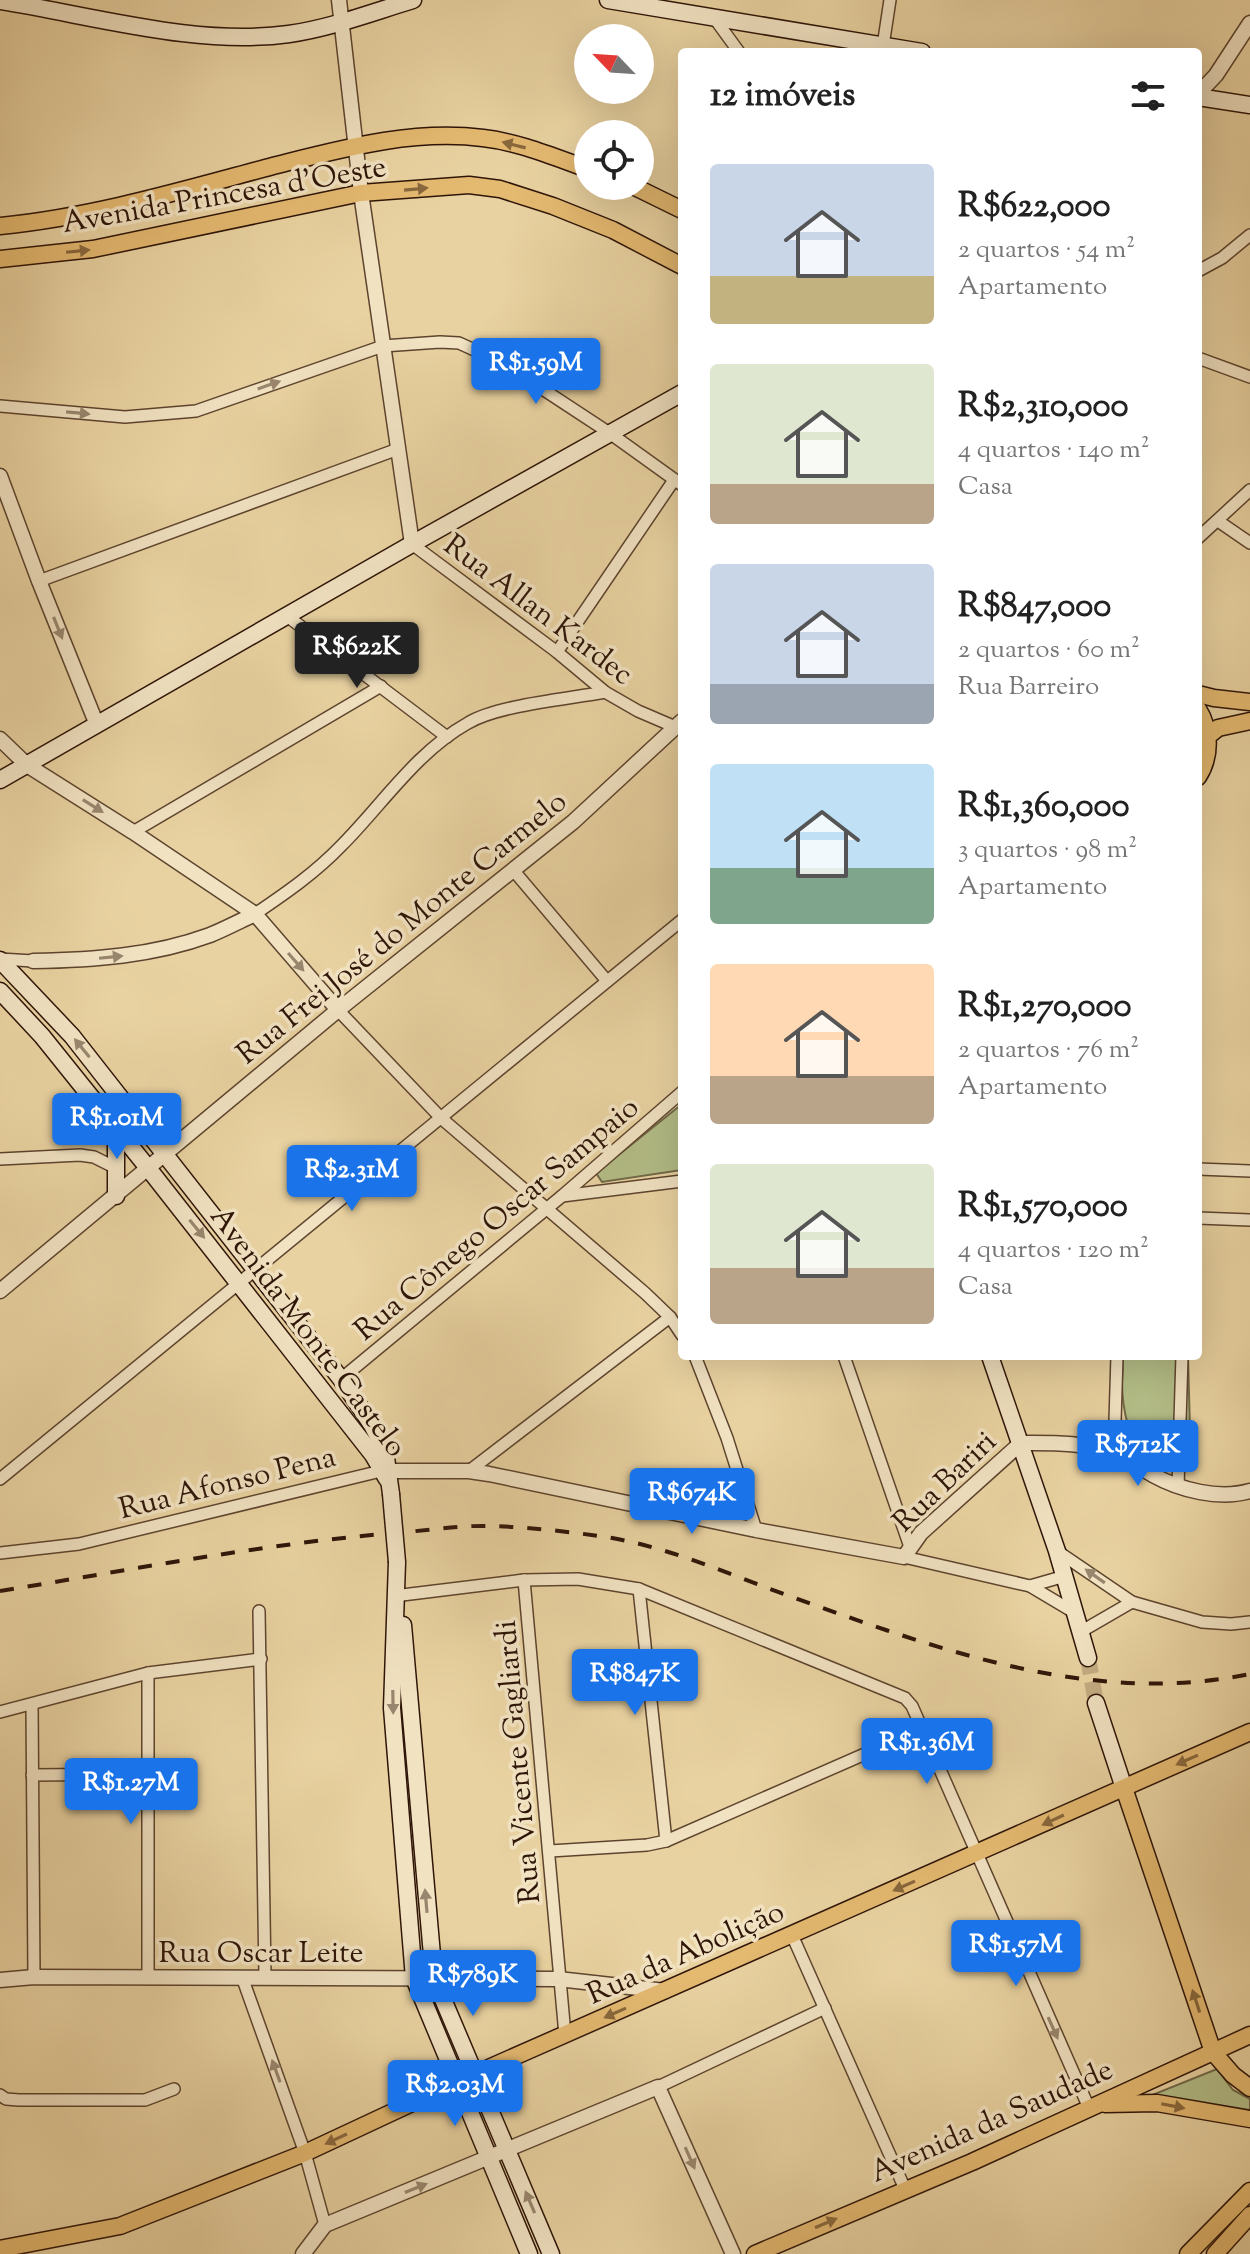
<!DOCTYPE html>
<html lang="pt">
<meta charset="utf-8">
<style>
:root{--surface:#fff;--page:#f6f6f6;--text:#222;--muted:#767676;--accent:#1a73e8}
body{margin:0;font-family:"Sorts Mill Goudy",serif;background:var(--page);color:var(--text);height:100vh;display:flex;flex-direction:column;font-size:30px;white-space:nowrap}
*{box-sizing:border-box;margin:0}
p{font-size:26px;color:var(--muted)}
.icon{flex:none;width:44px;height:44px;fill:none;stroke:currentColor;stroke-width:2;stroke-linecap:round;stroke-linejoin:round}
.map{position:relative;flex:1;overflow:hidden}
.drawer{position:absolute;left:678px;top:48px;width:524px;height:1312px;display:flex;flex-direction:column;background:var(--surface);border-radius:8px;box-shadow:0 8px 32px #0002}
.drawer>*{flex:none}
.needle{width:52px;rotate:295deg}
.tools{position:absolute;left:574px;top:24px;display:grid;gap:16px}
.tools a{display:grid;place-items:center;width:80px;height:80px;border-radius:50%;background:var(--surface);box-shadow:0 8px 32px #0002;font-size:40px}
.price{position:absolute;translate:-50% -68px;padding:0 18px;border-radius:8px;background:var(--accent);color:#fff;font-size:26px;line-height:52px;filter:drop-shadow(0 2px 4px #0008)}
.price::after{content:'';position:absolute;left:50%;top:48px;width:24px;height:18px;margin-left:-12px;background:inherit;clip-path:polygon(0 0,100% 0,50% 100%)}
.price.active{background:#222;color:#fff}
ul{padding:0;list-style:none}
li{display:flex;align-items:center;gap:24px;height:200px;padding:0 32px}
li span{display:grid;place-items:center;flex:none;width:224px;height:160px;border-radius:8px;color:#555}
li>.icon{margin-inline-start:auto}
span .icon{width:96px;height:96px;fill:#fffc;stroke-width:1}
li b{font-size:34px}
h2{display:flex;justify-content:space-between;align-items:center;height:96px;padding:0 32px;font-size:34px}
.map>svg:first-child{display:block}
.green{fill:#b3bd87;stroke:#706948;stroke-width:2}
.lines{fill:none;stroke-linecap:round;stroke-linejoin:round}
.secondary-tunnel{stroke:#c4ac82;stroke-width:16;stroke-dasharray:16 8;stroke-linecap:butt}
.minor-casing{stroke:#5d442e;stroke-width:14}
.tertiary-casing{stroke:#5d442e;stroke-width:17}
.secondary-casing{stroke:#2e1508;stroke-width:19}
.primary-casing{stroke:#2e1508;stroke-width:19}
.minor{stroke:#f1e2c2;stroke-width:11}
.tertiary{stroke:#f1e2c2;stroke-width:14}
.secondary{stroke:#f1e2c2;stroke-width:16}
.primary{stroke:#e4b970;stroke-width:16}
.rail{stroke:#2e1508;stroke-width:4;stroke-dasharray:14 14;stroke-linecap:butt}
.secondary-bridge-casing{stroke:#2e1508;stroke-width:19;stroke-linecap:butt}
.secondary-bridge{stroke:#f1e2c2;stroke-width:16}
.oneway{fill:#89673c}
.oneway2{fill:#99866e}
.labels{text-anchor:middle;stroke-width:7;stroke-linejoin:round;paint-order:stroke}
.street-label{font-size:30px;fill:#2e1508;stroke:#f1e2c2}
</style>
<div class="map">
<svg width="1250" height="2254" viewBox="0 0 1250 2254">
<rect width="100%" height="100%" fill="#e9d2a1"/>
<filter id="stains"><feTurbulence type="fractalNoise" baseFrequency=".0025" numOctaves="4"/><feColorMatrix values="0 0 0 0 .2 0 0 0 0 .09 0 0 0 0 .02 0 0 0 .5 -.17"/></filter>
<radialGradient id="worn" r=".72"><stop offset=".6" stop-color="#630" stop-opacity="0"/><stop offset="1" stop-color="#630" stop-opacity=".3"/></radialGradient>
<g class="green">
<polygon points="682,1104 682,1170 602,1182 596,1173"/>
<path d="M1122,1356H1188L1190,1430L1181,1449L1167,1465L1147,1466C1130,1442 1122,1411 1122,1382C1122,1373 1124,1365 1122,1356Z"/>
<polygon points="1217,2069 1233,2090 1250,2099 1250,2115 1147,2097"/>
</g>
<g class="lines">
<polyline class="secondary-tunnel" points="1088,1658 1096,1703"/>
<defs>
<g id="minor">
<polyline points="715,19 739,52"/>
<polyline points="883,46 890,0"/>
<polyline points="1198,271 1222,258 1250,235"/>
<polyline points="1198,358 1250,377"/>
<polyline points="0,406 125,417 196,411 383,346 440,342 459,343 503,363 611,434 682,485"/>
<polyline points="1218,521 1250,543"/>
<polyline points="1198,538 1250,490"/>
<polyline points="412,544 557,652 605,692 638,711 680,729"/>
<polyline points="39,581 398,449"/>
<polyline points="287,616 447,737"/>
<polyline points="557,652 674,480"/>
<polyline points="133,832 381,686"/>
<polyline points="514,871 607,981"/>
<path d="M255,914C286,893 315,873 341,846C382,805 416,752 468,723C498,705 568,699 605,692"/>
<polyline points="0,959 33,961"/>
<polyline points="338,1010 441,1118 645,1293 670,1317 682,1335"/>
<polyline points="0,1159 80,1155 94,1157 116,1168"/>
<polyline points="1198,1169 1250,1171"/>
<polyline points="562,1196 682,1181"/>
<polyline points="1198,1218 1250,1220"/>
<polyline points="695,1356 727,1438 756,1530"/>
<polyline points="844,1356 910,1547"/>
<polyline points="341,1379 562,1196 682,1092"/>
<polyline points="1114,1453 1117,1356"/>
<polyline points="469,1471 670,1317"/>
<polyline points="0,1479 682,920"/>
<polyline points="1178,1486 1182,1356"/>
<polyline points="1057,1551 1132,1602 1202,1622 1231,1624 1250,1622"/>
<polyline points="0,1553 79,1544 381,1471"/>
<polyline points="904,1557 1030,1586 1077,1614"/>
<polyline points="524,1580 565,2035"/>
<polyline points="1030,1586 1065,1576"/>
<polyline points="639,1589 666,1841"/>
<polyline points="394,1596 524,1580 578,1579 639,1589 905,1698 912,1706 1089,2108"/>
<polyline points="259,1611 265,1976"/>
<polyline points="1082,1631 1132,1602"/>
<polyline points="32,1704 34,1977"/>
<polyline points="0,1712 148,1673 261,1659"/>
<polyline points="32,1775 148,1774"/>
<polyline points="550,1851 647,1845 666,1841 922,1729"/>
<polyline points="792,1935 905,2189"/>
<polyline points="242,1977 305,2153 325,2225"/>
<polyline points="148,1978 148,1673"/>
<polyline points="658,2087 825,2008"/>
<polyline points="0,2095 6,2099 19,2100 145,2100 174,2089"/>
</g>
<g id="tertiary">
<polyline points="339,0 361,193 412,544"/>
<polyline points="1198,94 1216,75 1250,23"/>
<polyline points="0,476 39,581 97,725"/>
<polyline points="0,739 27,765 133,832 255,914 338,1010"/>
<path d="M33,961C93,960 153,956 210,935C225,929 240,921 255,914"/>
<polyline points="0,1291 338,1010 573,822 682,721"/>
<path d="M381,1471H469L489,1474L756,1530L904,1557L921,1533L1021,1443C1052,1443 1085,1442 1114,1453C1128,1459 1140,1468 1153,1475C1180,1490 1219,1500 1250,1491"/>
<polyline points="0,1980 34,1977 558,1979 665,1991"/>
<polyline points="303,2254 325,2225 658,2087 733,2254"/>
</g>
<g id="secondary">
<polyline points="608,0 922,52"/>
<path d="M0,1C90,15 198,47 289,34C331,28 373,12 413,0"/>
<polyline points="1198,97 1250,105"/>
<polyline points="0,780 412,544 682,393"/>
<polyline points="0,960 72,1036 341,1379 372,1425 385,1450 391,1494"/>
<polyline points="0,991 42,1036 148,1168 373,1455 387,1479"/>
<polyline points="116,1196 116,1129"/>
<polyline points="990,1356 1057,1551 1088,1658"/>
<polyline points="397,1562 392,1708 414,1978 529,2254"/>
<polyline points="403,1625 434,1978 551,2254"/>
<polyline points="1096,1703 1124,1788"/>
</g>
<g id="primary">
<polyline points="633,186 682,210"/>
<path d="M0,226C93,217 183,190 273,166C341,149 412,129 483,138C519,142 554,157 588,169"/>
<polyline points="0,259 93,249 361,193 469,185 500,189 553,206 613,230 682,266"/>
<polyline points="1198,694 1214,698 1250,702"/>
<path d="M1198,709C1211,730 1211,757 1198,777"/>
<polyline points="1208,736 1218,728 1250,721"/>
<polyline points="1124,1788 1213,2052 1233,2075 1250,2088"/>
<polyline points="1105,2104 1157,2103 1250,2119"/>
<polyline points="0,2249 120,2226 305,2153 457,2082 1250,1732"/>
<polyline points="755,2254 972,2162 1250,2035"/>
<polyline points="1188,2254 1250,2191"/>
<polyline points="1215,2254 1250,2215"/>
</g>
</defs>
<use href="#minor" class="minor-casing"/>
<use href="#tertiary" class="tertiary-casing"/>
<use href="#secondary" class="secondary-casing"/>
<use href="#primary" class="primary-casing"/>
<use href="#minor" class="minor"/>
<use href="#tertiary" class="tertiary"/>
<use href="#secondary" class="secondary"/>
<use href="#primary" class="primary"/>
<path class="rail" d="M0,1591C131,1570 262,1544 394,1533C425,1531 458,1525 490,1526C526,1527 563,1531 599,1536C658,1544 714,1568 770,1589C924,1644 1084,1708 1250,1674"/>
<defs>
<polyline id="secondary-bridge" points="391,1494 397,1562"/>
</defs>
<use href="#secondary-bridge" class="secondary-bridge-casing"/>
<use href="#secondary-bridge" class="secondary-bridge"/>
</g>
<defs><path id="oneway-solid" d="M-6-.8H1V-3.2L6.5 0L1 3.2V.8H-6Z" transform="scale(2)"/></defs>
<g class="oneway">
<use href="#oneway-solid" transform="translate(514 145) rotate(-166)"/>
<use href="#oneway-solid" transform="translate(416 189) rotate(-5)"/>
<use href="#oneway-solid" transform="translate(78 251) rotate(-6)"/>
<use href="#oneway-solid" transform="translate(1187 1760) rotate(156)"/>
<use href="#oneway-solid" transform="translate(1053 1820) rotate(155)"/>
<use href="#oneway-solid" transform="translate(904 1886) rotate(156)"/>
<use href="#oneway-solid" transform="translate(1196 2001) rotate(-108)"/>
<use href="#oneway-solid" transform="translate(615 2013) rotate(156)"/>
<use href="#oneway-solid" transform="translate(1173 2106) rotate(11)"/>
<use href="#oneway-solid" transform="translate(336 2139) rotate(155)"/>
<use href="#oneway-solid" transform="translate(826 2223) rotate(-23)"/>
</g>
<g class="oneway2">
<use href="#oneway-solid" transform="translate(269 385) rotate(-19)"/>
<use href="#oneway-solid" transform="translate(78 413) rotate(5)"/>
<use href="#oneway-solid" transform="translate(58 628) rotate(68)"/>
<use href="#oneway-solid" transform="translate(93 806) rotate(32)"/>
<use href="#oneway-solid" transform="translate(111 957) rotate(-6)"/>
<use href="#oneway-solid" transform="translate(296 962) rotate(49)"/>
<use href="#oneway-solid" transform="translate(82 1048) rotate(-129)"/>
<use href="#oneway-solid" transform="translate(197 1229) rotate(51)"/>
<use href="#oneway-solid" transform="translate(1095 1576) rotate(-145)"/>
<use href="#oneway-solid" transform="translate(393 1702) rotate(89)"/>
<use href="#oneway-solid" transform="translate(426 1901) rotate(-95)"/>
<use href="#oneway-solid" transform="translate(1053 2028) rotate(66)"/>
<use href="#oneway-solid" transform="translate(276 2071) rotate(-110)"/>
<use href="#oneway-solid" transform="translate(690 2158) rotate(66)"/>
<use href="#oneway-solid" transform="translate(416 2188) rotate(-22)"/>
<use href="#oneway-solid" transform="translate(530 2202) rotate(-113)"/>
</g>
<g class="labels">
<g class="street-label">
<text transform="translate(224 194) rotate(-10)" y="10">Avenida Princesa d'Oeste</text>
<text transform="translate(539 609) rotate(37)" y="10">Rua Allan Kardec</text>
<text transform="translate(401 927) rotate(-39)" y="10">Rua Frei José do Monte Carmelo</text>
<text transform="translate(496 1218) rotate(-40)" y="10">Rua Cônego Oscar Sampaio</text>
<text transform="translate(309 1331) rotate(53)" y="10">Avenida Monte Castelo</text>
<text transform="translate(944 1481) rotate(-44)" y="10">Rua Bariri</text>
<text transform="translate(227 1482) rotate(-14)" y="10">Rua Afonso Pena</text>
<text transform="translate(517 1762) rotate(-95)" y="10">Rua Vicente Gagliardi</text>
<text x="261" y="1962">Rua Oscar Leite</text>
<text transform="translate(685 1952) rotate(-24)" y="10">Rua da Abolição</text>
<text transform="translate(991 2120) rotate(-24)" y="10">Avenida da Saudade</text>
</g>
</g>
<rect width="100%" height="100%" filter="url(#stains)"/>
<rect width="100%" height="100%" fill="url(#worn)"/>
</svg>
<div class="tools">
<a><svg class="needle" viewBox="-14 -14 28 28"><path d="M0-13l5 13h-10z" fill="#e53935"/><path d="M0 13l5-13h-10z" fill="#767676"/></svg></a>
<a><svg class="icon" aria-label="locate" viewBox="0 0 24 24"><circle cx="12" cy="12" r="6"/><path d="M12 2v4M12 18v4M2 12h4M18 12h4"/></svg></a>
</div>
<b class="price" style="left:536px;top:406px">R$1.59M</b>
<b class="price active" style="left:357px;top:690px">R$622K</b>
<b class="price" style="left:117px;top:1161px">R$1.01M</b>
<b class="price" style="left:352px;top:1213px">R$2.31M</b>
<b class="price" style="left:1138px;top:1488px">R$712K</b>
<b class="price" style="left:692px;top:1536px">R$674K</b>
<b class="price" style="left:635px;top:1717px">R$847K</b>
<b class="price" style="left:927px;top:1786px">R$1.36M</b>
<b class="price" style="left:131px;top:1826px">R$1.27M</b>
<b class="price" style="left:1016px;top:1988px">R$1.57M</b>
<b class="price" style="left:473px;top:2018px">R$789K</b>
<b class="price" style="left:455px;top:2128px">R$2.03M</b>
<section class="drawer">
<h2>12 imóveis<svg class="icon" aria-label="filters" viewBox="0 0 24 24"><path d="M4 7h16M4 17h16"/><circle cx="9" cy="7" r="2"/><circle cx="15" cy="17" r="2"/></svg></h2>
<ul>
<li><span style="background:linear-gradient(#c9d6e8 70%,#c2b280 0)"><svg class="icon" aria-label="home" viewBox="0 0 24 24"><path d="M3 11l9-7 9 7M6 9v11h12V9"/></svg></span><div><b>R$622,000</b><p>2 quartos · 54 m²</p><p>Apartamento</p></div></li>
<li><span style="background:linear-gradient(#dfe7d0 75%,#b9a48a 0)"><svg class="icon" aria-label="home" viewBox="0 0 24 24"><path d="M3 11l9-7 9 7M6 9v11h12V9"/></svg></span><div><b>R$2,310,000</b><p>4 quartos · 140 m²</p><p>Casa</p></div></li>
<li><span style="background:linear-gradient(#c9d6e8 75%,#9aa5b1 0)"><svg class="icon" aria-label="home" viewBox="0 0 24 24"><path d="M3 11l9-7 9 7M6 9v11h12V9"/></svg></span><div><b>R$847,000</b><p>2 quartos · 60 m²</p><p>Rua Barreiro</p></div></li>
<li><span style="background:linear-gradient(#bfe0f5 65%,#7fa58c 0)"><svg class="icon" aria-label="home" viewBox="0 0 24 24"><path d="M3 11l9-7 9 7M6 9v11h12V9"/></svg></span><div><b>R$1,360,000</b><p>3 quartos · 98 m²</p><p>Apartamento</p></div></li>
<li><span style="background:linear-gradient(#ffd9b3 70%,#b9a48a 0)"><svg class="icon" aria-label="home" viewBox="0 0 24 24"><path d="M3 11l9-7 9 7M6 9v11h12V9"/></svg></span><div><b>R$1,270,000</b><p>2 quartos · 76 m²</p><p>Apartamento</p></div></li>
<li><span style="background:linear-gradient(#dfe7d0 65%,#b9a48a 0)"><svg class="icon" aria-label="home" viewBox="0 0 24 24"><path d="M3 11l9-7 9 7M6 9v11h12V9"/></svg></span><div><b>R$1,570,000</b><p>4 quartos · 120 m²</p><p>Casa</p></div></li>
</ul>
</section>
</div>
